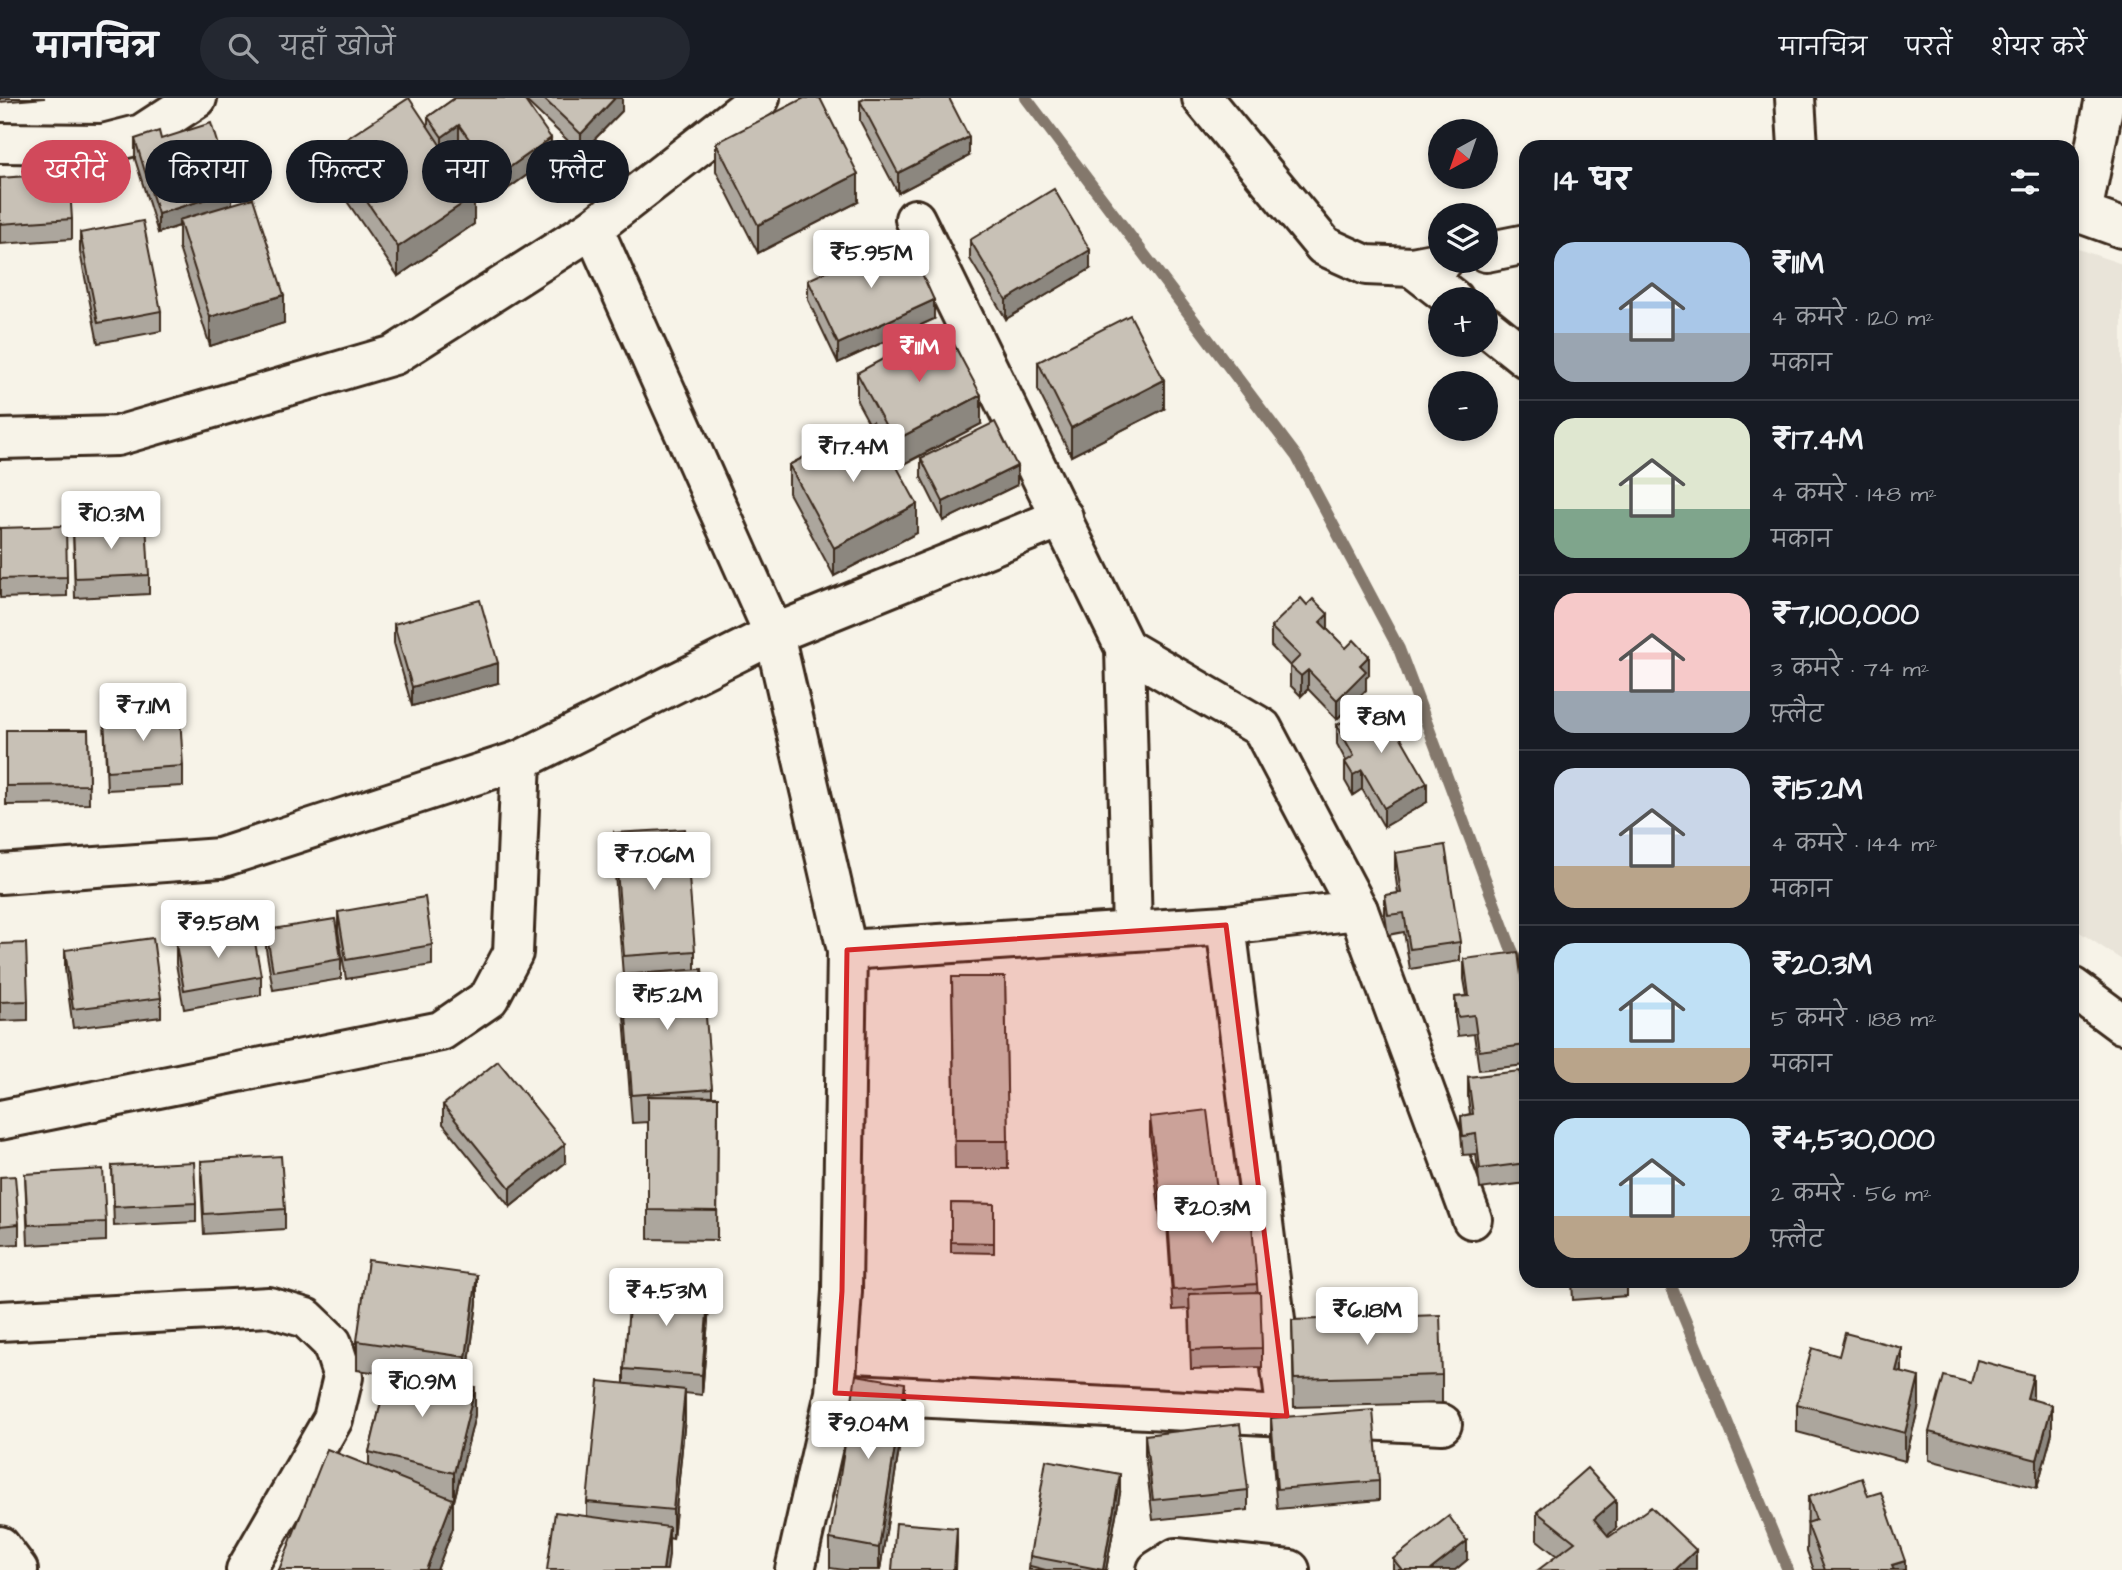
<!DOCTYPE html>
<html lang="hi">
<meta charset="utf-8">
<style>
:root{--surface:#171b24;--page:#242831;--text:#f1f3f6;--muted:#9ea1a6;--line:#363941;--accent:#d1495b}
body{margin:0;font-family:"Architects Daughter","Playpen Sans Deva",sans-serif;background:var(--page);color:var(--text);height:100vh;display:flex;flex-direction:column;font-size:26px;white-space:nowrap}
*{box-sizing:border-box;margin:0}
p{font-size:23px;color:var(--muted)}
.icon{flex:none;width:38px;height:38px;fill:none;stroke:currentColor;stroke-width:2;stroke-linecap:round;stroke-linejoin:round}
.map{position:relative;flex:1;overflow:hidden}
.side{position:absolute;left:1519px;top:42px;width:560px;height:1148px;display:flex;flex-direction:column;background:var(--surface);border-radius:21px;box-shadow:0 4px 10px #0003}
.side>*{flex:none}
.banner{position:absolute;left:21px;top:42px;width:665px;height:63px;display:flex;gap:14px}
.needle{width:46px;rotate:220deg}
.buttons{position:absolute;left:1428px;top:21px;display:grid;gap:14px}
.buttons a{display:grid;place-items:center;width:70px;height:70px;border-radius:50%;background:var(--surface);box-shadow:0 4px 10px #0003;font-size:35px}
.price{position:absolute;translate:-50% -60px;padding:0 16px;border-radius:7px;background:#fff;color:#222;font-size:23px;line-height:46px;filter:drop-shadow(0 2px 4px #0008)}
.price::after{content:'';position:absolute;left:50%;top:42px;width:21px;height:16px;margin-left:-10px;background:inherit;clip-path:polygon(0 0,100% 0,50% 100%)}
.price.selected{background:var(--accent);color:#fff}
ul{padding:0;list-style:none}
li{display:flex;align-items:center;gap:21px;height:175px;padding:0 35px}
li+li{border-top:2px solid var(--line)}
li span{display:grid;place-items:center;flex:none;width:196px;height:140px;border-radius:21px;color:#555}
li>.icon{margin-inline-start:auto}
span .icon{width:84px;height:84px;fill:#fffc;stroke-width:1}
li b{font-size:30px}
h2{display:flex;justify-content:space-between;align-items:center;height:84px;padding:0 35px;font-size:30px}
.tag{padding:0 24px;border-radius:32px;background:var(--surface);box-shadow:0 4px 10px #0003;font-size:24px;line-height:63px}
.tag.selected{background:var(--accent);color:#fff}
header{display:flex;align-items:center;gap:42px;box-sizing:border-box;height:98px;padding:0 35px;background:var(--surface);border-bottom:2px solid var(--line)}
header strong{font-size:33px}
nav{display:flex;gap:38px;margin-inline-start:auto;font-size:24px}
.search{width:490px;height:63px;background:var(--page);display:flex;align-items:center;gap:18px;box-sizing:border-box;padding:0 24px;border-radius:38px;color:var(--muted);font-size:26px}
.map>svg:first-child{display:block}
.built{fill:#e9e4d9}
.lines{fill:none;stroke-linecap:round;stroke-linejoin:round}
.stream{stroke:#84786c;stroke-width:12}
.street-casing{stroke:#3b2a1e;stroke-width:44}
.secondary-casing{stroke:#3b2a1e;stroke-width:44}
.street{stroke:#f7f3e8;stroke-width:38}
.secondary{stroke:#f7f3e8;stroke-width:38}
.wall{fill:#aca69d;stroke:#3b2a1e;stroke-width:2}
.shaded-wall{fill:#8c877f;stroke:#3b2a1e;stroke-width:2}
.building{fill:#c8c1b6;stroke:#3b2a1e;stroke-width:2}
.marked{fill:#d62828;fill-opacity:0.2;stroke:#d62828;stroke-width:5;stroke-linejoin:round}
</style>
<header>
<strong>मानचित्र</strong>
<div class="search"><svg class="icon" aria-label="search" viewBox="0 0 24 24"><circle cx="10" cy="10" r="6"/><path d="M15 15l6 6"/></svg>यहाँ खोजें</div>
<nav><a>मानचित्र</a><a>परतें</a><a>शेयर करें</a></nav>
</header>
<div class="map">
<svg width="2122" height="1472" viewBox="0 0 2122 1472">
<rect width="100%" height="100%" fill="#f7f3e8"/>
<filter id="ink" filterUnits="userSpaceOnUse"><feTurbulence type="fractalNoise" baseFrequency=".0143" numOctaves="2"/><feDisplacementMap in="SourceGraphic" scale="14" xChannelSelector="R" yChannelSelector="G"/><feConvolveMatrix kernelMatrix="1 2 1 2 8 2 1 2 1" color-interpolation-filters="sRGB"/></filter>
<g filter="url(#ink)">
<polygon class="built" points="2072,149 2122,166 2122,862 2072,829"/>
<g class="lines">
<g class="stream">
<polyline points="1026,0 1297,359 1399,551 1511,850 1526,882"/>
<polyline points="1669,1183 1788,1472"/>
</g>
<defs>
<g id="street">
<polyline points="1202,0 1324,148 1366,167 1412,169 1443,163"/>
<polyline points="1795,0 1798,49"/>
<polyline points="0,45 103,46 142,36 197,0"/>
<polyline points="2072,112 2122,130"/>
<polyline points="2082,115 2105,0"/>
<polyline points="915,121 1125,550 1132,833"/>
<polyline points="1486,154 1526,146"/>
<polyline points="1412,169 1453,201"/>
<polyline points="1486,228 1526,260"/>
<polyline points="1125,550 1262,630 1358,812 1472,1121"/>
<polyline points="0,776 220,760 521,662 774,536 1063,419"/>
<polyline points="1226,827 1287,1318"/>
<polyline points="847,852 1226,827 1358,812"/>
<polyline points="2072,889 2122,926"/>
<polyline points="0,1022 441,933 489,900 513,855 521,662"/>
<polyline points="0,1223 269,1209 306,1220 332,1245 343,1279 333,1321 246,1472"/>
<polyline points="853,1296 1442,1326"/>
<polyline points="0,1448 18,1472"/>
<polyline points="1157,1472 1176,1460 1290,1472"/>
</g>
<g id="secondary">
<polyline points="593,130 774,536 847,852 842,1193 835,1295 795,1472"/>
<polyline points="0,341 117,338 394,257 593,130 760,0"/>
</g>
</defs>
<use href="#street" class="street-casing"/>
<use href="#secondary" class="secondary-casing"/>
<use href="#street" class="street"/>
<use href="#secondary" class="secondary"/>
</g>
<g class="wall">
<polygon points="0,0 45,0 0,4"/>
<polygon points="455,0 551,60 496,99 459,46 446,55 474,126 398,178 331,80 331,51 428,28 428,19"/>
<polygon points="523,0 622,0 622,13 581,55"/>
<polygon points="860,3 969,58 898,95 860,23"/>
<polygon points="135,41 161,41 232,106 284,225 210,248 179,150 179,128 158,135 135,61"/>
<polygon points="716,45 858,104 758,155 716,73"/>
<polygon points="0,80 72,121 72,141 0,146"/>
<polygon points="80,135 161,213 161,233 98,245 80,154"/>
<polygon points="970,142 1090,171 1006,221 970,161"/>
<polygon points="808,182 934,221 838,265 808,202"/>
<polygon points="1038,264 1164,311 1071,358 1038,292"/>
<polygon points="857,275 981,326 897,370 917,435 834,478 789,395 789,367 869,325 857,303"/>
<polygon points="921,360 1017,387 943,423 921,379"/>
<polygon points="73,428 149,477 149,496 75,500"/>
<polygon points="0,430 67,479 67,498 0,500"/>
<polygon points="394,526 498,585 412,608 394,545"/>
<polygon points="1271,529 1328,532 1369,577 1366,580 1366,592 1337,621 1308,591 1301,598 1290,587 1290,568 1271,548"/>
<polygon points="104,620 183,668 183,688 107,692"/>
<polygon points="1337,627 1427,704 1384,729 1362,691 1353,697 1345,683 1345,664 1346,663 1337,646"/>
<polygon points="6,632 88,632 89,706 6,707"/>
<polygon points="614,735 695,853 695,872 712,991 712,999 718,999 717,1142 648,1141 648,1024 632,1025 623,905 623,877 614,764"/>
<polygon points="1395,755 1460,844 1460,863 1410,871 1404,834 1388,837 1385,817 1385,797 1398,795 1395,774"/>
<polygon points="338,814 432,847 432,867 346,881 338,833"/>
<polygon points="266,832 341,861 341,881 273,892 266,851"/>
<polygon points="0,846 28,903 28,922 0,923"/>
<polygon points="176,846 261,878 261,897 184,911 176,866"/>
<polygon points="65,852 161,900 161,919 73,930 65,871"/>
<polygon points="1464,861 1526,917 1526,967 1479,972 1474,936 1458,938 1455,919 1455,899 1467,898 1464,881"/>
<polygon points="952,879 1005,879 1008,1071 955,1071"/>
<polygon points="1468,979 1526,1021 1526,1085 1480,1091 1476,1056 1463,1057 1461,1037 1461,1018 1470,1016 1468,999"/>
<polygon points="443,1007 565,1065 510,1109 443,1026"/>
<polygon points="1150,1019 1218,1100 1218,1104 1257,1186 1262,1250 1262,1269 1191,1271 1189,1211 1173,1212 1167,1125 1161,1126 1150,1038"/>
<polygon points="201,1063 285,1111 285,1131 204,1136 201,1083"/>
<polygon points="112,1068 196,1105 196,1124 114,1128"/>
<polygon points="25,1076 106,1124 106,1143 28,1147"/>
<polygon points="0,1079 19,1126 19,1146 0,1147"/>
<polygon points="951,1105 994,1106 994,1155 951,1154"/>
<polygon points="1572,1183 1627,1183 1627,1198 1573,1202"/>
<polygon points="477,1205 466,1286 475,1317 454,1403 453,1403 453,1430 437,1472 279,1472 369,1368 369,1354 388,1276 357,1272 357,1243"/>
<polygon points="709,1209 702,1297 685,1295 685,1320 673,1441 669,1440 669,1457 587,1418 587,1404 624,1286 624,1271"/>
<polygon points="1292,1222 1442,1277 1442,1305 1294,1309"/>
<polygon points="1902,1274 1919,1307 1905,1363 1797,1334 1797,1306"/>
<polygon points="2033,1302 2052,1335 2037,1390 1929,1362 1929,1334"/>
<polygon points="905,1313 880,1472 844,1472 830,1470 830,1441"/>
<polygon points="1271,1320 1379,1383 1379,1402 1277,1411 1271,1340"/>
<polygon points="1145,1337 1248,1392 1248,1412 1153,1422 1145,1357"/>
<polygon points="1120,1395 1106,1472 1029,1472 1030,1458"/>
<polygon points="1868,1398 1905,1472 1814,1472 1807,1453 1808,1399"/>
<polygon points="1537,1414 1616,1430 1608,1437 1609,1439 1696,1472 1557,1458 1537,1442"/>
<polygon points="1393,1461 1467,1462 1455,1472 1393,1472"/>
</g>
<g class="shaded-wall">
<polygon points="615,0 622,0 622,13 581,55 581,36"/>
<polygon points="459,27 459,46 442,58 442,39"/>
<polygon points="969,39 969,58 898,95 898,75"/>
<polygon points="551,40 551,60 496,99 496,79"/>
<polygon points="858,76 858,104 758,155 758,127"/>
<polygon points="232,93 232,112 179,122 179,128 158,135 158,116"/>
<polygon points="474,98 474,126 398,178 398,149"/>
<polygon points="1090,152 1090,171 1006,221 1006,202"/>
<polygon points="284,197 284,225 210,248 210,219"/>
<polygon points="934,202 934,221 838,265 838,246"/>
<polygon points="1164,282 1164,311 1071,358 1071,330"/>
<polygon points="981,297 981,326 894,371 894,343"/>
<polygon points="1017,368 1017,387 943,423 943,404"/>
<polygon points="917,406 917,435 834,478 834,450"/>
<polygon points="1328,516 1328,536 1320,524"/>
<polygon points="1369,558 1369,577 1366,580 1366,592 1337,621 1337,602 1360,567"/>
<polygon points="498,565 498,585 412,608 412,589"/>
<polygon points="1308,572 1308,591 1301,598 1301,578"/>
<polygon points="1362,672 1362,691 1353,697 1353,677"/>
<polygon points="1427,685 1427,704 1384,729 1384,710"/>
<polygon points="565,1046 565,1065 510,1109 510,1090"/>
<polygon points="477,1177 477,1205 466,1287 466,1259"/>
<polygon points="709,1190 709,1209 702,1297 702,1277"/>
<polygon points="1902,1250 1902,1278 1896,1273"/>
<polygon points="2033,1277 2033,1305 2027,1300"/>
<polygon points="1919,1279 1919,1307 1905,1363 1905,1335"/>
<polygon points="905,1285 905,1313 880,1472 879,1472 879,1450"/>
<polygon points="475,1289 475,1317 454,1403 454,1375"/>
<polygon points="685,1292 685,1320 673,1441 673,1412"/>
<polygon points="2052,1307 2052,1335 2037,1390 2037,1362"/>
<polygon points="1120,1376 1120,1395 1106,1472 1103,1472"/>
<polygon points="453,1401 453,1430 437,1472 426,1472"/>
<polygon points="1616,1402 1616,1430 1594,1450 1594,1421"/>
<polygon points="669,1429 669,1457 667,1472 663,1472"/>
<polygon points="957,1430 957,1449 956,1472 954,1472"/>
<polygon points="1467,1443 1467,1462 1455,1472 1430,1472"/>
<polygon points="1696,1452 1696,1472 1675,1472"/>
<polygon points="1905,1463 1905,1472 1892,1472 1892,1467"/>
</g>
<g class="building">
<polygon points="409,0 474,98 398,149 331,51"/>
<polygon points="455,0 523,0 551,40 496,79 459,27 442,39 428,19"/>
<polygon points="543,0 615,0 581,36"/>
<polygon points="804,0 820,0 858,76 758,127 716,45"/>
<polygon points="866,0 949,0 969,39 898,75 860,3"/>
<polygon points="211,25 232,93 158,116 135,41 159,33 161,41"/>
<polygon points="69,75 72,121 0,126 0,80"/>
<polygon points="1054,91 1090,152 1006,202 970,142"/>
<polygon points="253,100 284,197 210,219 179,122"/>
<polygon points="143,123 161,213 98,225 80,135"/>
<polygon points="905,138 934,202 838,246 808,182"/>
<polygon points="1130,217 1164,282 1071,330 1038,264"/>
<polygon points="944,228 981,297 894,343 857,275"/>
<polygon points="872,323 917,406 834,450 789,367"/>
<polygon points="995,324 1017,368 943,404 921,360"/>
<polygon points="146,425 149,477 75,480 73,428"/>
<polygon points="66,428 67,479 0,481 0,430"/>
<polygon points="1301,500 1307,507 1313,501 1328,516 1320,524 1346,550 1354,542 1369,558 1360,567 1366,573 1337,602 1308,572 1301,578 1290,568 1300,558 1271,529"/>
<polygon points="480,502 498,565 412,589 394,526"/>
<polygon points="1380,603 1427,685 1384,710 1362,672 1353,677 1345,664 1354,658 1337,627"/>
<polygon points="180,617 183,668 107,673 104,620"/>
<polygon points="6,632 88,632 89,687 6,688"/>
<polygon points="685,731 695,853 624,858 614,735"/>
<polygon points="1445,747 1460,844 1410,851 1404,815 1388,817 1385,797 1401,795 1395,755"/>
<polygon points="425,799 432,847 346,862 338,814"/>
<polygon points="335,821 341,861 273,873 266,832"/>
<polygon points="253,833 261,878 184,892 176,846"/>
<polygon points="153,840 161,900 73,911 65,852"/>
<polygon points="26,845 28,903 0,904 0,846"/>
<polygon points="1518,854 1526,917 1526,947 1479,953 1474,917 1458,919 1455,899 1469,898 1464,861"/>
<polygon points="702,871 712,991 632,997 623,877"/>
<polygon points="952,879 1005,879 1008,1043 955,1043"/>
<polygon points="498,963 565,1046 510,1090 443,1007"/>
<polygon points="1520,973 1526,1021 1526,1065 1480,1071 1476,1036 1463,1038 1461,1018 1473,1016 1468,979"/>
<polygon points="648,998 718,999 717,1113 648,1112"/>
<polygon points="1207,1012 1218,1100 1161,1107 1150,1019"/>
<polygon points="281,1058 285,1111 204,1116 201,1063"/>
<polygon points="194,1064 196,1105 114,1109 112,1068"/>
<polygon points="103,1071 106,1124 28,1127 25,1076"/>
<polygon points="15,1078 19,1126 0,1128 0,1079"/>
<polygon points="1250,1102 1257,1186 1173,1192 1167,1108"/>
<polygon points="951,1105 994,1106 994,1145 951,1144"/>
<polygon points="368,1162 477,1177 466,1259 357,1243"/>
<polygon points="631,1183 709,1190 702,1277 624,1271"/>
<polygon points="1260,1194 1262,1250 1191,1252 1189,1196"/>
<polygon points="1440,1217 1442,1277 1294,1281 1292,1222"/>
<polygon points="1845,1235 1902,1250 1896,1273 1919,1279 1905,1335 1797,1306 1812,1250 1839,1258"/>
<polygon points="1977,1262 2033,1277 2027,1300 2052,1307 2037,1362 1929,1334 1944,1278 1971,1285"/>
<polygon points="390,1267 475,1289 454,1375 369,1354"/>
<polygon points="856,1277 905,1285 879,1450 830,1441"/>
<polygon points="599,1283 685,1292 673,1412 587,1404"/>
<polygon points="1373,1312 1379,1383 1277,1391 1271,1320"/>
<polygon points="1240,1326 1248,1392 1153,1402 1145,1337"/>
<polygon points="327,1351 453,1401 426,1472 279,1472"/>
<polygon points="1046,1362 1120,1376 1103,1472 1030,1458"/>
<polygon points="1587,1370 1616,1402 1594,1421 1609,1439 1651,1409 1696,1452 1675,1472 1538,1472 1575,1444 1537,1414"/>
<polygon points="1862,1380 1868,1398 1881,1394 1905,1463 1892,1467 1894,1472 1825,1472 1807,1425 1816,1422 1808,1399"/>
<polygon points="555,1414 669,1429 663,1472 547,1472"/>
<polygon points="1449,1418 1467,1443 1430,1472 1402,1472 1393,1461"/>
<polygon points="896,1425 957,1430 954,1472 892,1472"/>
<polygon points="1030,1468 1046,1472 1029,1472"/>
</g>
</g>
<path class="marked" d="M1226,827L1287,1318L835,1295L842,1193L847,852Z"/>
</svg>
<div class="buttons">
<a><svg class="needle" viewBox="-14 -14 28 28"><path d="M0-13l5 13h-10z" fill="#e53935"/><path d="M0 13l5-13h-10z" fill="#9ea1a6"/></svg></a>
<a><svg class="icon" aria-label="layers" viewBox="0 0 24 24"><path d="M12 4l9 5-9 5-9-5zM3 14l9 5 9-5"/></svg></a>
<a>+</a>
<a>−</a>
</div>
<b class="price" style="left:871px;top:192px">₹5.95M</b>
<b class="price selected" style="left:919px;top:286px">₹11M</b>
<b class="price" style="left:853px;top:386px">₹17.4M</b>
<b class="price" style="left:111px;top:453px">₹10.3M</b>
<b class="price" style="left:143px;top:645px">₹7.1M</b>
<b class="price" style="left:1381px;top:657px">₹8M</b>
<b class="price" style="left:654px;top:794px">₹7.06M</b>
<b class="price" style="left:218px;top:862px">₹9.58M</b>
<b class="price" style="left:667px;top:934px">₹15.2M</b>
<b class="price" style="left:1212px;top:1147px">₹20.3M</b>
<b class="price" style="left:666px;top:1230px">₹4.53M</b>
<b class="price" style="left:1367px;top:1249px">₹6.18M</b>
<b class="price" style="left:422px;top:1321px">₹10.9M</b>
<b class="price" style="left:868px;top:1363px">₹9.04M</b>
<div class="banner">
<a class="tag selected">खरीदें</a>
<a class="tag">किराया</a>
<a class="tag">फ़िल्टर</a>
<a class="tag">नया</a>
<a class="tag">फ़्लैट</a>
</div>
<section class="side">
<h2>14 घर<svg class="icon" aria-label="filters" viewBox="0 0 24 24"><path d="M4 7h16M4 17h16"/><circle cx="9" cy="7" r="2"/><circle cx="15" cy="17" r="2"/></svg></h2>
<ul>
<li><span style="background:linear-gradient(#a9c7e8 65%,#9aa5b1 0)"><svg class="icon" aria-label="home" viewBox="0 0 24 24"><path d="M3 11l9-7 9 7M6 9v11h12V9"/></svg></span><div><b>₹11M</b><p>4 कमरे · 120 m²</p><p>मकान</p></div></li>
<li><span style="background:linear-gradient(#dfe7d0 65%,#7fa58c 0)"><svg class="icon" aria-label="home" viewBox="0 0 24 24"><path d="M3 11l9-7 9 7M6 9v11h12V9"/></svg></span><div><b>₹17.4M</b><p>4 कमरे · 148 m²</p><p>मकान</p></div></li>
<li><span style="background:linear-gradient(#f6c9c9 70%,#9aa5b1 0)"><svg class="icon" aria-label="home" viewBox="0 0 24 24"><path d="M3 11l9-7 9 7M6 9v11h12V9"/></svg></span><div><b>₹7,100,000</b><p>3 कमरे · 74 m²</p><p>फ़्लैट</p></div></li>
<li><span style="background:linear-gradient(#c9d6e8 70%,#b9a48a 0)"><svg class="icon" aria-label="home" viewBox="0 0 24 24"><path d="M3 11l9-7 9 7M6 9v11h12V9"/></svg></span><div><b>₹15.2M</b><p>4 कमरे · 144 m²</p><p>मकान</p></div></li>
<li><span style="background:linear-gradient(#bfe0f5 75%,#b9a48a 0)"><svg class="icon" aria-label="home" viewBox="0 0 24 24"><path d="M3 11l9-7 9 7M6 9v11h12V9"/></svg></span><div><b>₹20.3M</b><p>5 कमरे · 188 m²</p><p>मकान</p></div></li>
<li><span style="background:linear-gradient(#bfe0f5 70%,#b9a48a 0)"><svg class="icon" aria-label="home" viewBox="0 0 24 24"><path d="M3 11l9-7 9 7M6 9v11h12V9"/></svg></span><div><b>₹4,530,000</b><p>2 कमरे · 56 m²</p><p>फ़्लैट</p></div></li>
</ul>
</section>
</div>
